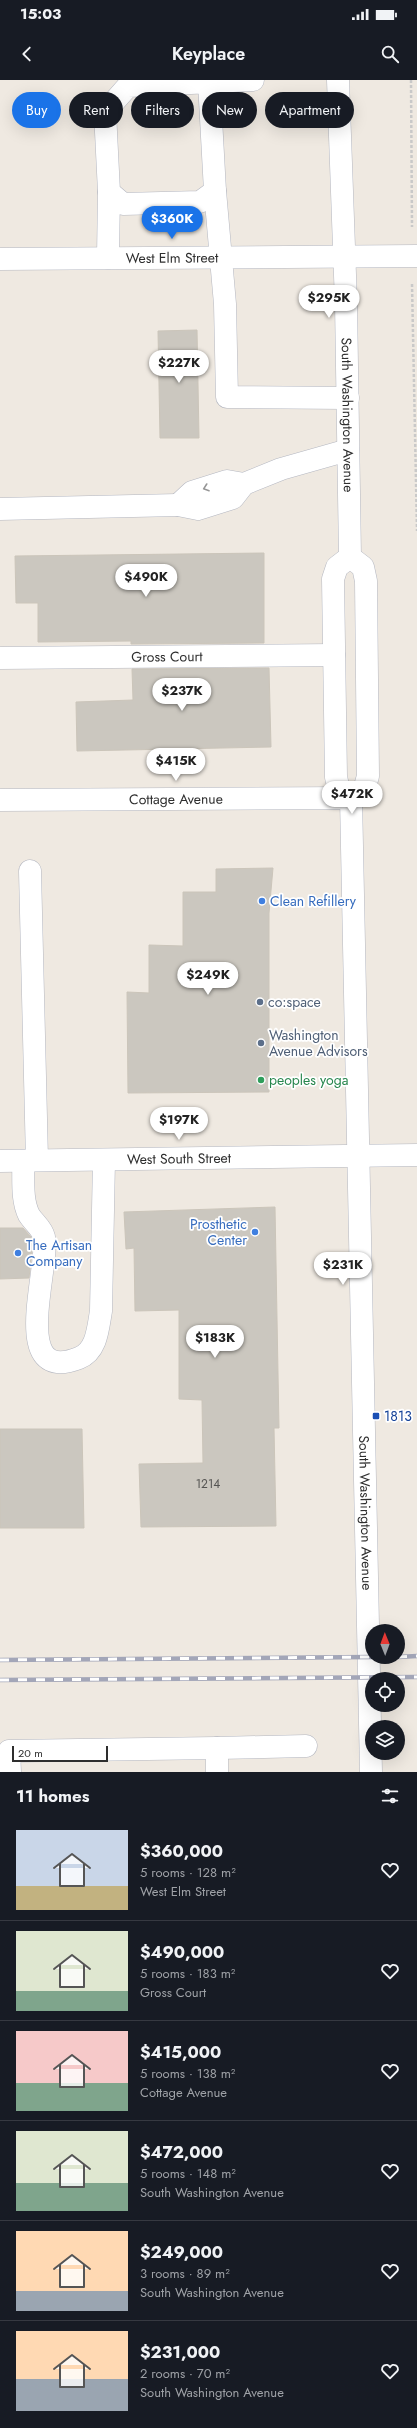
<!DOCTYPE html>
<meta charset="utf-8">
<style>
:root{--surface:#171b24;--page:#20242c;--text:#f1f3f6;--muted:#9ea1a6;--line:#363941;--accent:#1a73e8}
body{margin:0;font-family:Jost,sans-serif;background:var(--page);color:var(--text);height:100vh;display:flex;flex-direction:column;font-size:15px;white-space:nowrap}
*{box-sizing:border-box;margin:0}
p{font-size:13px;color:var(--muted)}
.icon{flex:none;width:22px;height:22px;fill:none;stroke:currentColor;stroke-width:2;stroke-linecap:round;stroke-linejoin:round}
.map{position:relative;height:1692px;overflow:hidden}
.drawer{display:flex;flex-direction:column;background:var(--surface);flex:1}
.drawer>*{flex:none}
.hud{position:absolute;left:12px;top:12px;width:393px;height:36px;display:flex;gap:8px}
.needle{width:26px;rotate:359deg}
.buttons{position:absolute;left:365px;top:1544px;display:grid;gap:8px}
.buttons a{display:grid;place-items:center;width:40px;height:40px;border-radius:50%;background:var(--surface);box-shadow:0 4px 16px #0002;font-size:20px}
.scale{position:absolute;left:12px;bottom:10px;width:96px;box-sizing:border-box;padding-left:4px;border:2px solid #2e2e2e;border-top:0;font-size:11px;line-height:14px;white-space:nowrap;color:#2e2e2e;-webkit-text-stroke:3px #fff;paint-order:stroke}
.price{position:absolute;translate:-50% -34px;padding:0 9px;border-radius:14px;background:#fff;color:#222;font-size:13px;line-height:26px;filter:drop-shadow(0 1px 2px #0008)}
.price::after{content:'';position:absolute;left:50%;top:24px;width:12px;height:9px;margin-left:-6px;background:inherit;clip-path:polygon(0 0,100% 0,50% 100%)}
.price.active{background:var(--accent);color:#fff}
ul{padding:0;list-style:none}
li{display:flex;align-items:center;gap:12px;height:100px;padding:0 16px}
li+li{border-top:1px solid var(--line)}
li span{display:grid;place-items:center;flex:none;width:112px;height:80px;border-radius:0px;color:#555}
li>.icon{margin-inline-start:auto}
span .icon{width:48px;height:48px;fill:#fffc;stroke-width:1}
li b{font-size:17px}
h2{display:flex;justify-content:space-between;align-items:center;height:48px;padding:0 16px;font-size:17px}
.tag{padding:0 14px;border-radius:18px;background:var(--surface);box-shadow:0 4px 16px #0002;font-size:14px;line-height:36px}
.tag.active{background:var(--accent);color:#fff}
.status{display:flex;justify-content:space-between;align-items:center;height:28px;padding:0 20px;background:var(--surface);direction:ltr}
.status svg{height:11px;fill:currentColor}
header{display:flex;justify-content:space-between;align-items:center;height:52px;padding:0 16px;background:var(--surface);font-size:18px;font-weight:600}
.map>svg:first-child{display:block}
.building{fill:#cbc7bf;stroke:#cbc5ba}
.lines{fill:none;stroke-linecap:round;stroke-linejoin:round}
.minor-casing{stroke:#b4b7c1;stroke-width:23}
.path{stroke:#c9c9c9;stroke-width:2.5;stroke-dasharray:3 2;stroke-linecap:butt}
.minor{stroke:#fff;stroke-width:22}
.rail-casing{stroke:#a3a6b8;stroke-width:4.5}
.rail{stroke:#fff;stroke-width:3;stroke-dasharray:9;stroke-linecap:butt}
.oneway{stroke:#969696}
.shop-dot{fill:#3f7fe0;stroke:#fff;stroke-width:1.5}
.service-dot{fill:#5c6f8a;stroke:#fff;stroke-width:1.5}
.leisure-dot{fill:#2e9e5b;stroke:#fff;stroke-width:1.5}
.transit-dot{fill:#1a4fb4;stroke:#fff;stroke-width:1.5}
.labels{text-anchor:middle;stroke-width:3.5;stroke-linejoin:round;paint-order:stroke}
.number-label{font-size:12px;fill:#555452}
.street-label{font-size:14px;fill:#2e2e2e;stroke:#fff}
.shop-label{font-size:14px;fill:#366cbe;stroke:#fff;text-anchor:start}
.service-label{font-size:14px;fill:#4e5e75;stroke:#fff;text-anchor:start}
.leisure-label{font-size:14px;fill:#27864d;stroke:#fff;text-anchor:start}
.transit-label{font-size:14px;fill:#164399;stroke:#fff;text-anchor:start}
</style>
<div class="status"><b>15:03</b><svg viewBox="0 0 49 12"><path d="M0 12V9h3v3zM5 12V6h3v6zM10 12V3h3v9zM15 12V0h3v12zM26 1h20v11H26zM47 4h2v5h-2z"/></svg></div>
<header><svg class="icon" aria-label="back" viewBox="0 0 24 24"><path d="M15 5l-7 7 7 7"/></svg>Keyplace<svg class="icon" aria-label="search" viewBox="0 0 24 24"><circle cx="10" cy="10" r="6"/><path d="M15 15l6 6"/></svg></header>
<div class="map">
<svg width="417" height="1692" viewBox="0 0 417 1692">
<rect width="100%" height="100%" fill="#efe9e1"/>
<g class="building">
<polygon points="197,250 199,358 160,358 158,251"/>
<polygon points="264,473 264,563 131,564 131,561 38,562 38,523 16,523 15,476"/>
<polygon points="269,588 271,667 77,671 76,622 133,620 132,589"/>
<polygon points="273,788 269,833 269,1012 128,1013 127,912 149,913 149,865 183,866 183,812 216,812 216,789"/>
<polygon points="275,1127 279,1348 274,1348 276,1446 141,1447 139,1384 203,1383 202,1320 179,1319 179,1230 135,1231 134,1168 126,1169 124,1132"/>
<polygon points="0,1148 23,1148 31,1157 32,1171 29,1198 0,1199"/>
<polygon points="0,1349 82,1349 84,1448 0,1448"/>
</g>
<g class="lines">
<defs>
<g id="minor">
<path id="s1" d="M338,0L346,223L350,477"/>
<polyline points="209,2 215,111 200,122 123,124 109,112 105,32 128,6 253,0"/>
<polyline points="215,111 225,224 227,317 348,318"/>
<polyline points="108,178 109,112"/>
<path id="s2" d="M0,179L417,176"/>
<polyline points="244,404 227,401 192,412 178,425 198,429 233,418 244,404 281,389 348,370"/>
<polyline points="0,429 178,425"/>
<polygon points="350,477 363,487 366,501 368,696 364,710 351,718 339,710 336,697 333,499 337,487"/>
<path id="s3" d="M0,578L334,575"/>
<path id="s4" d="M0,720L351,718L371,1692"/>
<polyline points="30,791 37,1080"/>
<path id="s5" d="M0,1081L417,1075"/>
<path d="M23,1081C24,1098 21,1119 29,1135C34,1143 42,1148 44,1157C50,1187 8,1306 79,1278C97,1271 98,1248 101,1231L104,1080"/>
<polyline points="217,1668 306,1666"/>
<polyline points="10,1692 9,1671 217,1668 217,1692"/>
</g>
</defs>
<use href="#minor" class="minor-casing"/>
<g class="path">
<polyline points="411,0 412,147"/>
<polyline points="412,204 417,451"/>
</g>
<use href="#minor" class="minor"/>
<defs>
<g id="rail">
<polyline points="398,1577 417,1576"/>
<polyline points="0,1580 372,1577"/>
<polyline points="0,1600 417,1597"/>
</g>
</defs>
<use href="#rail" class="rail-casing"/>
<use href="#rail" class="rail"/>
</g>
<defs><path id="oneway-chevron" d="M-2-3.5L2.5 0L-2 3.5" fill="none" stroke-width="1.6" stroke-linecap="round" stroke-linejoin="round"/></defs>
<use class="oneway" href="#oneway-chevron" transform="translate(206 408) rotate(161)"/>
<g class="shop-dot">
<circle cx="262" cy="821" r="4"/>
<circle cx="255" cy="1152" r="4"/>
<circle cx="18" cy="1173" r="4"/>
</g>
<g class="service-dot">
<circle cx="260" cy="922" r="4"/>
<circle cx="261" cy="963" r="4"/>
</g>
<circle class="leisure-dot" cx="261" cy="1000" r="4"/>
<rect class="transit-dot" x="372" y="1332" width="8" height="8" rx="2"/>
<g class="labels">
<g class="number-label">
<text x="208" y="1408">1214</text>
</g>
<g class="street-label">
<text dy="5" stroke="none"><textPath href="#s2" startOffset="172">West Elm Street</textPath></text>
<text dy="5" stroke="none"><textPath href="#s1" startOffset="335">South Washington Avenue</textPath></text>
<text dy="5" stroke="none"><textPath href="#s3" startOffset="167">Gross Court</textPath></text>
<text dy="5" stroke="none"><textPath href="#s4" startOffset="176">Cottage Avenue</textPath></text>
<text dy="5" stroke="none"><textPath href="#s5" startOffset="179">West South Street</textPath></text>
<text dy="5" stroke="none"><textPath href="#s4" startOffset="1066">South Washington Avenue</textPath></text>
</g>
<g class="shop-label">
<text x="270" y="826">Clean Refillery</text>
<text x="247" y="1149" text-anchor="end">Prosthetic<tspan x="247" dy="16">Center</tspan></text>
<text x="26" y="1170">The Artisan<tspan x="26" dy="16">Company</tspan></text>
</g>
<g class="service-label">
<text x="268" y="927">co:space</text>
<text x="269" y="960">Washington<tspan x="269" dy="16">Avenue Advisors</tspan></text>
</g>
<g class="leisure-label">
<text x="269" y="1005">peoples yoga</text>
</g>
<g class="transit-label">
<text x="384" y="1341">1813</text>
</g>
</g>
</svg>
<div class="buttons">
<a><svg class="needle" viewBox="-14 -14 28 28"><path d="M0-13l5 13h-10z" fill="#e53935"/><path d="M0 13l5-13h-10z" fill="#9ea1a6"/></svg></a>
<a><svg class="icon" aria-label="locate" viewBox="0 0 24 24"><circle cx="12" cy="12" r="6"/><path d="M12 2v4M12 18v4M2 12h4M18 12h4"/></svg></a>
<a><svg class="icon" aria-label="layers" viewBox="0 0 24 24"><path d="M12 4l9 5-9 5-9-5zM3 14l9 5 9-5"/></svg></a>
</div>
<div class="scale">20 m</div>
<b class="price active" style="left:172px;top:160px">$360K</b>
<b class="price" style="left:329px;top:239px">$295K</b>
<b class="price" style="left:179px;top:304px">$227K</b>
<b class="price" style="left:146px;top:518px">$490K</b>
<b class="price" style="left:182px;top:632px">$237K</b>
<b class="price" style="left:176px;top:702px">$415K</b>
<b class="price" style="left:352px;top:735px">$472K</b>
<b class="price" style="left:208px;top:916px">$249K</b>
<b class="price" style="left:179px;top:1061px">$197K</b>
<b class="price" style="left:343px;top:1206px">$231K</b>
<b class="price" style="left:215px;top:1279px">$183K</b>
<div class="hud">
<a class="tag active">Buy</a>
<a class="tag">Rent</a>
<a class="tag">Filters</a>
<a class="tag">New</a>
<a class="tag">Apartment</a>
</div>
</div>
<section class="drawer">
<h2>11 homes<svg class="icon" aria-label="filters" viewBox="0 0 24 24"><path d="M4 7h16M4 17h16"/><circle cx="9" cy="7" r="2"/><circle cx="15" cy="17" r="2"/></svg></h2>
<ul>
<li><span style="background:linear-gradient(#c9d6e8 70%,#c2b280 0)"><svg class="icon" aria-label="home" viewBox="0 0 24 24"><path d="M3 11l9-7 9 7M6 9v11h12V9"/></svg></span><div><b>$360,000</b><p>5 rooms · 128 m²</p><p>West Elm Street</p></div><svg class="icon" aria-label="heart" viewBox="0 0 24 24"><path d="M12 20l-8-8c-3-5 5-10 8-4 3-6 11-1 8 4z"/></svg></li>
<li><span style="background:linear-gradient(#dfe7d0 75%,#7fa58c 0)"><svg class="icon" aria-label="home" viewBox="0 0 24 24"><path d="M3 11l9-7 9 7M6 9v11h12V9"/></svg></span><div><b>$490,000</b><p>5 rooms · 183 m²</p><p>Gross Court</p></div><svg class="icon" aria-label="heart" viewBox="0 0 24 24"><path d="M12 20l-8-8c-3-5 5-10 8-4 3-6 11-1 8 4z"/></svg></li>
<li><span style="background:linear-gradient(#f6c9c9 65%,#7fa58c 0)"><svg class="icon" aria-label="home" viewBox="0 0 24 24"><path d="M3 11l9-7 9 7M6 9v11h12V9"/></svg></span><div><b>$415,000</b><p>5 rooms · 138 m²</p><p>Cottage Avenue</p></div><svg class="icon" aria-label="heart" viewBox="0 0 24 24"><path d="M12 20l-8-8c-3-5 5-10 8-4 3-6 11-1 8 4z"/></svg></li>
<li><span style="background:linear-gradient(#dfe7d0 65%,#7fa58c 0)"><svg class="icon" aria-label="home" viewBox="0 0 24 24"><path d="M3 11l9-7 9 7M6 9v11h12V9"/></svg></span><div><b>$472,000</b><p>5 rooms · 148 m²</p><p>South Washington Avenue</p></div><svg class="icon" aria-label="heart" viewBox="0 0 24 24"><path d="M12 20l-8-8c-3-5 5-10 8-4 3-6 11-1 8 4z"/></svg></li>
<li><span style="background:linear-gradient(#ffd9b3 75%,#9aa5b1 0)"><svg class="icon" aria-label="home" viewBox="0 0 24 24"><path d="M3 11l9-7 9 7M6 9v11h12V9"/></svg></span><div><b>$249,000</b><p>3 rooms · 89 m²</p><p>South Washington Avenue</p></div><svg class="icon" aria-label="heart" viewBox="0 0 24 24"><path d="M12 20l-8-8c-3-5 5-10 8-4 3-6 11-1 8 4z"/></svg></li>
<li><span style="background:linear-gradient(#ffd9b3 60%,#9aa5b1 0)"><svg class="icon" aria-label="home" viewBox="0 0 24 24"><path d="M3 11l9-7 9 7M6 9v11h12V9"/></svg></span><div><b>$231,000</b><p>2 rooms · 70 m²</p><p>South Washington Avenue</p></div><svg class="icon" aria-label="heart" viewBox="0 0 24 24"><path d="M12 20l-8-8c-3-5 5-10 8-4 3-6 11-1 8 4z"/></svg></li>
</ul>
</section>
